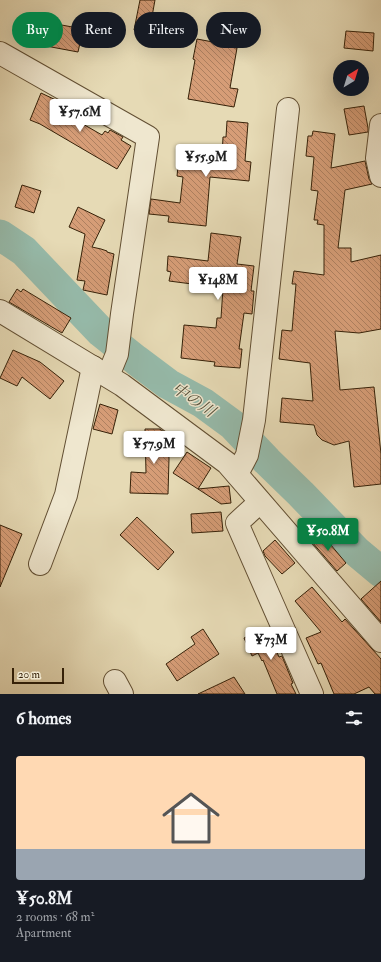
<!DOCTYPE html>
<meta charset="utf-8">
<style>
:root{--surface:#171b24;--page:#20242c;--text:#f1f3f6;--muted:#9ea1a6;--accent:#0b8043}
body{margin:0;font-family:"IM FELL Double Pica","Noto Serif JP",serif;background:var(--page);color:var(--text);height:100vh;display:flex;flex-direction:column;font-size:15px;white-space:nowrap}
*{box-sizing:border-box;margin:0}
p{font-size:13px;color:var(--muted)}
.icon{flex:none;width:22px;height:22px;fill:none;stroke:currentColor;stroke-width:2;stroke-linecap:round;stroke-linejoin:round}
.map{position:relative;height:694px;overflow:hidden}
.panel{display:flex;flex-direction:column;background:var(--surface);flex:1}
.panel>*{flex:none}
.top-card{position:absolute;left:12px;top:12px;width:357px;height:36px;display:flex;gap:8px}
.needle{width:26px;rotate:38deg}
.fabs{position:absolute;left:333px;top:60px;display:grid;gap:8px}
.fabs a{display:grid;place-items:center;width:36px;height:36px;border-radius:50%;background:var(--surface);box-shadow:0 4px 16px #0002;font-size:20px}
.scale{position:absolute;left:12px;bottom:10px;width:52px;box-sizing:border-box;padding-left:4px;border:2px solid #362108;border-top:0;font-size:11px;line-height:14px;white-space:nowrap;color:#362108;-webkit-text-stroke:3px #efe7cf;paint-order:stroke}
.price{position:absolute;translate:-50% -34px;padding:0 9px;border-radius:4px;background:#fff;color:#222;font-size:13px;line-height:26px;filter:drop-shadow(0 1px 2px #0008)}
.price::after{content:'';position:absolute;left:50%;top:24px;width:12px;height:9px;margin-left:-6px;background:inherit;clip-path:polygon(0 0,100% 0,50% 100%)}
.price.selected{background:var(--accent);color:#fff}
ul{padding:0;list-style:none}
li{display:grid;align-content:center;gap:8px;height:212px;padding:0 16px}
li span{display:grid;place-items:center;height:124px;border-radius:4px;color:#555}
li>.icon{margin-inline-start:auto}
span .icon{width:72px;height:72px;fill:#fffc;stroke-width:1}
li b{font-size:17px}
h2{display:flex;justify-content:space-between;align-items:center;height:48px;padding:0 16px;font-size:17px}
.chip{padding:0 14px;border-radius:18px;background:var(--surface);box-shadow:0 4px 16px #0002;font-size:14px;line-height:36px}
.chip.selected{background:var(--accent);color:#fff}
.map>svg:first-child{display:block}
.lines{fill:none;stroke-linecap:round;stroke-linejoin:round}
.river{stroke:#96bbab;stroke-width:31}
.building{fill:url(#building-back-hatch);stroke:#362108}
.minor-casing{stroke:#624f33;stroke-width:24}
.minor{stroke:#efe7cf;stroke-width:22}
.labels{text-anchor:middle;stroke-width:3;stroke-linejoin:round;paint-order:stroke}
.water-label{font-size:16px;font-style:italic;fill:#534f39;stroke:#efe7cf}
</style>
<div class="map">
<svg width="381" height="694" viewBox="0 0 381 694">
<defs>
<pattern id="building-back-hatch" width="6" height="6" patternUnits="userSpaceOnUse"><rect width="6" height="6" fill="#d69d77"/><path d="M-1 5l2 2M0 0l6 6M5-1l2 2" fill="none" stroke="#ae8060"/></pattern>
</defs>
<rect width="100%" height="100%" fill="#e6dab5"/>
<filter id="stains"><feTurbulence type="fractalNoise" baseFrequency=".005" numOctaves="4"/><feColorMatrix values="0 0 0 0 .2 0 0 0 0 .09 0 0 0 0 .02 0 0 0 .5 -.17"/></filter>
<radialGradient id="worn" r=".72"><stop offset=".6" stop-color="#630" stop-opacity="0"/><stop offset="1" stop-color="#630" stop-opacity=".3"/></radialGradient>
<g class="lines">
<polyline class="river" points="0,235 24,251 101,332 136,360 168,384 203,403 233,425 267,461 301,494 357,552 381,572"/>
</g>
<g class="building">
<polygon points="140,0 155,0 149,33 134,30"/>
<polygon points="51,23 83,29 78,52 46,46"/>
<polygon points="346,31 374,33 373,51 344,48"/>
<polygon points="197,39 229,45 229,47 237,48 230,88 238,89 234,107 188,99 195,60 193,59"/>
<polygon points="41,93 58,101 55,108 102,135 105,131 108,133 110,130 123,137 121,140 131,146 117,169 40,124 30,120"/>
<polygon points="364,106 368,128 368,132 349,135 344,109"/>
<polygon points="227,121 248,123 245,161 251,162 249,181 210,177 206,226 168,222 169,216 149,214 151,199 180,203 183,177 177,176 179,157 193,158 194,155 222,158 223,137 226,137"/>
<polygon points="313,131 335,134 331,168 365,161 369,179 372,184 345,190 338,248 351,248 351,262 381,255 381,329 359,333 335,331 340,390 374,387 381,454 381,484 354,487 349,441 334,445 322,440 317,435 314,425 280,422 282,398 313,401 310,363 279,359 282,330 292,331 296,284 292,284 294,271 324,275 324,225 317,224 318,220 314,220 318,191 311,190 314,157 306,156 308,136 312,136"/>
<polygon points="22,185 41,191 34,213 15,207"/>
<polygon points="78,207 105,220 92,247 101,249 107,251 107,252 114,254 107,295 83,290 85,281 77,280 85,234 69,227"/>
<polygon points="211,233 241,237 237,264 254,266 251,291 254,291 252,314 244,313 239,349 242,349 240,368 214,366 215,362 181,358 184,325 216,328 217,318 221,318 223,288 169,281 171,272 167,271 168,256 208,261"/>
<polygon points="17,289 21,292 23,289 71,318 62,333 9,302"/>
<polygon points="13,350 40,362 64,381 50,399 22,377 17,386 0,378"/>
<polygon points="100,404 118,410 112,434 93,429"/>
<polygon points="145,429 160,429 168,435 169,459 168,494 130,493 131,472 146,473"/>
<polygon points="187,452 211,468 198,489 173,473"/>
<polygon points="229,486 231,503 221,504 198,489"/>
<polygon points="221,512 223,531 192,533 191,514"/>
<polygon points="137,517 174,552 158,570 120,535"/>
<polygon points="0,525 22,534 0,587"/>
<polygon points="320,532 346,563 337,571 311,541"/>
<polygon points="275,540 295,563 282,574 265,556 263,551"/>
<polygon points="381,581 381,622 361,599"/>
<polygon points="312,587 342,622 345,619 381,659 381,694 375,694 369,687 354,694 334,694 321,663 318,664 306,638 321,632 295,601"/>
<polygon points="266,628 279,657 282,656 293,683 291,684 296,694 277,694 263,660 262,661 258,653 252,656 244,638"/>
<polygon points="203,629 219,654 177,681 166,664 195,644 191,637"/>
<polygon points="234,677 245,694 198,694"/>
</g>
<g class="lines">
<defs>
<g id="minor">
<polyline points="0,53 148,137 122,314 117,354 108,376"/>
<polyline points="381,125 377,158 381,176"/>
<polyline points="0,311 122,385 227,463 381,641"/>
<polyline points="237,474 247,455 254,420 288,109"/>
<polyline points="260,502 237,523 312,694"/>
<polyline points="40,564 66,495 93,367"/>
<polyline points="115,681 122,694"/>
</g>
</defs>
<use href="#minor" class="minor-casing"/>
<use href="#minor" class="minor"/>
</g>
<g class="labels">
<g class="water-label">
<text transform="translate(194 399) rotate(34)" y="6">中の川</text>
</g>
</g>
<rect width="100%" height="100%" filter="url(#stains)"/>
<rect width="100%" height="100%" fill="url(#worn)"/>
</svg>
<div class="fabs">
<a><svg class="needle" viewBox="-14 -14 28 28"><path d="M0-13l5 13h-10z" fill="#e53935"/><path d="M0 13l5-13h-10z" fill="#9ea1a6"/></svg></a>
</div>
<div class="scale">20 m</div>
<b class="price" style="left:80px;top:133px">¥57.6M</b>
<b class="price" style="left:206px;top:178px">¥55.9M</b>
<b class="price" style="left:218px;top:301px">¥148M</b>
<b class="price" style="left:154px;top:465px">¥57.9M</b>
<b class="price selected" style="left:328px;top:552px">¥50.8M</b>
<b class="price" style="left:271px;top:661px">¥73M</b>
<div class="top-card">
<a class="chip selected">Buy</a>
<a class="chip">Rent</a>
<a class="chip">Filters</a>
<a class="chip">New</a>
</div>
</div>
<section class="panel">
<h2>6 homes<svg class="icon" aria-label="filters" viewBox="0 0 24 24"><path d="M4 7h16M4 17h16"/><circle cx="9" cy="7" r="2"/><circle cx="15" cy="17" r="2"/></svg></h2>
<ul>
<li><span style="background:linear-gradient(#ffd9b3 75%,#9aa5b1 0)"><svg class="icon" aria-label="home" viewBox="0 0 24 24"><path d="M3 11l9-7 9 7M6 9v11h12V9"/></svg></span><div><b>¥50.8M</b><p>2 rooms · 68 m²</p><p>Apartment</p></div></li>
</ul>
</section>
